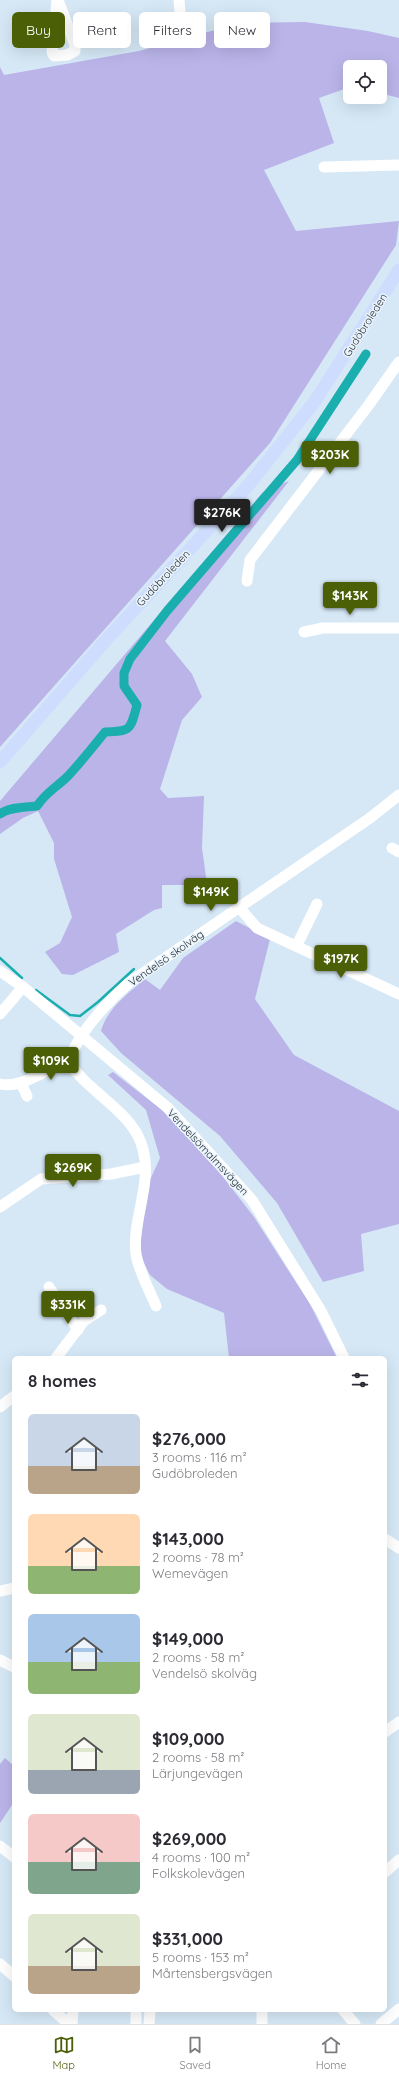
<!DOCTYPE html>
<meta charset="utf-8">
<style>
:root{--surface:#fff;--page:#f7f7f7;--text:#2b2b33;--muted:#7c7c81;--line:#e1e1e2;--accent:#4b5f07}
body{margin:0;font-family:Quicksand,sans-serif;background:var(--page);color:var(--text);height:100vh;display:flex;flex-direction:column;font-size:15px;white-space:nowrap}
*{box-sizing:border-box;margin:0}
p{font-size:13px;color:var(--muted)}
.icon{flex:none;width:22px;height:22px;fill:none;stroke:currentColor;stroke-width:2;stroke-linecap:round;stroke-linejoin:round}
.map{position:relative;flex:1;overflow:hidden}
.side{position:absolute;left:12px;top:1356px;width:375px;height:656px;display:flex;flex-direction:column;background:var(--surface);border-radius:6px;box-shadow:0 4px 16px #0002}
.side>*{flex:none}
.top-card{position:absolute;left:12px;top:12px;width:375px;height:36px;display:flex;gap:8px}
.buttons{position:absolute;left:343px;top:60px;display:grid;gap:8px}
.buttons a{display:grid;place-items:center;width:44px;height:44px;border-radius:6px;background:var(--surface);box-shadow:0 4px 16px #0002;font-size:20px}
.price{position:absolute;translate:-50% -34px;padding:0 9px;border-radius:4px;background:var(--accent);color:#fff;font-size:13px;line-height:26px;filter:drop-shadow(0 1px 2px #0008)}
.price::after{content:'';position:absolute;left:50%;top:24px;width:12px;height:9px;margin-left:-6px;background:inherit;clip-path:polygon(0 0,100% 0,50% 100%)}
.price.active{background:#222;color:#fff}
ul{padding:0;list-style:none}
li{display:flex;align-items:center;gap:12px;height:100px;padding:0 16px}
li span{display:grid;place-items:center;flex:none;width:112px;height:80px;border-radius:6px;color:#555}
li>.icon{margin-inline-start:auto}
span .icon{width:48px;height:48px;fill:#fffc;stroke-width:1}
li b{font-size:17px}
h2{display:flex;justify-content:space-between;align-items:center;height:48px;padding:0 16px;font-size:17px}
.pill{padding:0 14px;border-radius:6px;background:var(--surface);box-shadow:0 4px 16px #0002;font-size:14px;line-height:36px}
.pill.active{background:var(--accent);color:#fff}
.tab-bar{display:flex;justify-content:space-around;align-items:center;height:56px;border-top:1px solid var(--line);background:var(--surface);font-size:11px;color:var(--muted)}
.tab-bar a{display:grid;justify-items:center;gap:2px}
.tab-bar .active{color:var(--accent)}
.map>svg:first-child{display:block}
.green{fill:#bab4e9}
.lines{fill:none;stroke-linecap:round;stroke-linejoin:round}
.stream{stroke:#1baeae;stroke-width:2.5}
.canal{stroke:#1baeae;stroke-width:9}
.minor{stroke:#fff;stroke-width:11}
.major{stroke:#ceddfe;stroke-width:13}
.labels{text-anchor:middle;stroke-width:3;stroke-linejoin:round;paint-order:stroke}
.street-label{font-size:11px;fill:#292f35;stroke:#e9f4fc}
</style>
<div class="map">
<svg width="399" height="2024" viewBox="0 0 399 2024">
<rect width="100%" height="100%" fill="#d6e8f6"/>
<g class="green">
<polygon points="305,22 368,31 399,38 399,98 380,93 380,67 350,67 350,87 319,98 334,143 264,170 296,231 399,221 396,245 270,443 0,747 0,67 4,75 139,51 240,23"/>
<polygon points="289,481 165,641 192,674 202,697 182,720 160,789 168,798 204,796 202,848 206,877 203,885 162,885 162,908 154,910 116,934 119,952 73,975 62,974 45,952 60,943 72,917 54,859 54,843 38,811 23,818 0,834 0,801 263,492"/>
<path d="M236,921L270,939L255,999L294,1055L399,1111V1224L361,1234L364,1271L323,1282L277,1203L220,1136L121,1053L101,1031C107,1009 127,994 145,979L160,990L183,958Z"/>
<polygon points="113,1072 162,1110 206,1155 254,1217 310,1304 337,1358 229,1358 224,1313 167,1289 150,1275 141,1257 141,1239 149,1182 160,1158 146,1110 108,1075"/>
<polygon points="5,1758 14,1766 14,1802 0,1823 0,1764"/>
</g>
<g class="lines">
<g class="stream">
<polyline points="0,958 22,978"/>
<polyline points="36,990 70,1015 80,1016 98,1002 134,969"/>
</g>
<path class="canal" d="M0,814C9,807 26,807 37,806C47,791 56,788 68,776C81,762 93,747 105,732C131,731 130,731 137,705L124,686V673L130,659L167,611L297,460L366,354"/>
<g class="minor">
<polyline points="57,0 52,52 54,56 67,55 75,51 75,45 58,0"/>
<polyline points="179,0 182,36"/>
<polyline points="324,167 399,165"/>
<polyline points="247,581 250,560 368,406 399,362"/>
<polyline points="304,632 323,628 399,628"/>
<polyline points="392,848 399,852"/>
<polyline points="239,907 257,928 399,994"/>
<polyline points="297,945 317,904"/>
<polyline points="0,971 23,987 168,1108 252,1200 321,1311 344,1358"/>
<polyline points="0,1014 23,987"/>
<path d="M68,1061C86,1089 122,1107 137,1134C159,1175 131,1215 136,1254C139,1272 149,1289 156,1306"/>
<polyline points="21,1083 27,1096"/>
<path d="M0,1084C22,1089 46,1069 68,1061C81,1030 105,1004 130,982L370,818L399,795"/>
<polyline points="0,1207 41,1179 111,1174 145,1167"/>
<polyline points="49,1287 78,1330"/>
<polyline points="56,1358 84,1321 101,1310"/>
<polyline points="0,1407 14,1396"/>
<polyline points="385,1539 399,1548"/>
<polyline points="0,1591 14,1588"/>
<polyline points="0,1660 14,1667"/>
<polyline points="385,1732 399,1722"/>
<polyline points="0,1846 14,1857"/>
<polyline points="385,1872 399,1860"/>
<polyline points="0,1964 14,1976"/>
<polyline points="53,2010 69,2024"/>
<polyline points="343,2010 355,2024"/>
<polyline points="72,2024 73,2010"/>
<polyline points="136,2024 136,2010"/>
<polyline points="149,2024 150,2010"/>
<polyline points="262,2024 262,2010"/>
<polyline points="381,2024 399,2009"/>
</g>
<polyline class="major" points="0,762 107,639 247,487 315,401 399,270"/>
</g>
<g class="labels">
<g class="street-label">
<text transform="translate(365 325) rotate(-58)" y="4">Gudöbroleden</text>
<text transform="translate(163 578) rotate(-47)" y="4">Gudöbroleden</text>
<text transform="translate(166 958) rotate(-35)" y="4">Vendelsö skolväg</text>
<text transform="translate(208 1152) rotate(47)" y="4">Vendelsömalmsvägen</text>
</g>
</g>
</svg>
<div class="buttons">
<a><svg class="icon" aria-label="locate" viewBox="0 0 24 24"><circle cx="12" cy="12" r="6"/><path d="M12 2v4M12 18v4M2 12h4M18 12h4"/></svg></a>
</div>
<b class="price" style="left:330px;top:475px">$203K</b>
<b class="price active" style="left:222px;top:533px">$276K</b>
<b class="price" style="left:350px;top:616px">$143K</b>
<b class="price" style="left:211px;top:912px">$149K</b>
<b class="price" style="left:341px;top:979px">$197K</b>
<b class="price" style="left:51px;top:1081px">$109K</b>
<b class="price" style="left:73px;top:1188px">$269K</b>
<b class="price" style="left:68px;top:1325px">$331K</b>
<div class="top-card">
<a class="pill active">Buy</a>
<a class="pill">Rent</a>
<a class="pill">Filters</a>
<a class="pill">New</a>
</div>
<section class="side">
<h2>8 homes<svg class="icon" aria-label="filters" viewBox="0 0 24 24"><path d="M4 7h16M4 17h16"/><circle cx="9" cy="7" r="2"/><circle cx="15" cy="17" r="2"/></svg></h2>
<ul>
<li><span style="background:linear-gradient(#c9d6e8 65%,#b9a48a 0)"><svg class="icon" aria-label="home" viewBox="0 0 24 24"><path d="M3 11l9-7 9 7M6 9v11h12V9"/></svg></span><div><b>$276,000</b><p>3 rooms · 116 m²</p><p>Gudöbroleden</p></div></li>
<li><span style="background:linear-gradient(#ffd9b3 65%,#8fb573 0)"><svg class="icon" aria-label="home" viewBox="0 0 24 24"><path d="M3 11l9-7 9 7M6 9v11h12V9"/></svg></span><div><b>$143,000</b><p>2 rooms · 78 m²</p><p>Wemevägen</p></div></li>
<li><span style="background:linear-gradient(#a9c7e8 60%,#8fb573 0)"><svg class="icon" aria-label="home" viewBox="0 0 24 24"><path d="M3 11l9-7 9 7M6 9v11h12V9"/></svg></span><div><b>$149,000</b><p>2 rooms · 58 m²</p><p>Vendelsö skolväg</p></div></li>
<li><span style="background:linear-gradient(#dfe7d0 70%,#9aa5b1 0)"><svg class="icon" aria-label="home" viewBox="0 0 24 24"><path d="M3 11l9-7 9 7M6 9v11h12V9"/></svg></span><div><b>$109,000</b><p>2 rooms · 58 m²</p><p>Lärjungevägen</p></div></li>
<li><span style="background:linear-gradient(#f6c9c9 60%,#7fa58c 0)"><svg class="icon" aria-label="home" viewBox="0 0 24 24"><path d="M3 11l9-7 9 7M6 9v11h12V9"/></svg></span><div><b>$269,000</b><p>4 rooms · 100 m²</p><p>Folkskolevägen</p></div></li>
<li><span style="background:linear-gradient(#dfe7d0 65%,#b9a48a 0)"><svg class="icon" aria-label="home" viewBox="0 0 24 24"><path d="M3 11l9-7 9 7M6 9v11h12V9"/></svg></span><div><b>$331,000</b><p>5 rooms · 153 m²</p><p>Mårtensbergsvägen</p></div></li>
</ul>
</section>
</div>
<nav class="tab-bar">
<a class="active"><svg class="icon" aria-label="map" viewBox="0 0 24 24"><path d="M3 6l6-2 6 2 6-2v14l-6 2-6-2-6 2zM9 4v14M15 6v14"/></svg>Map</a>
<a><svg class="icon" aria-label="saved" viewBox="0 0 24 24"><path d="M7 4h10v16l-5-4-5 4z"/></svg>Saved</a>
<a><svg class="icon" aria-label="home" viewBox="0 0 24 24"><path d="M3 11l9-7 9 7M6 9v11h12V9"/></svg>Home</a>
</nav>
